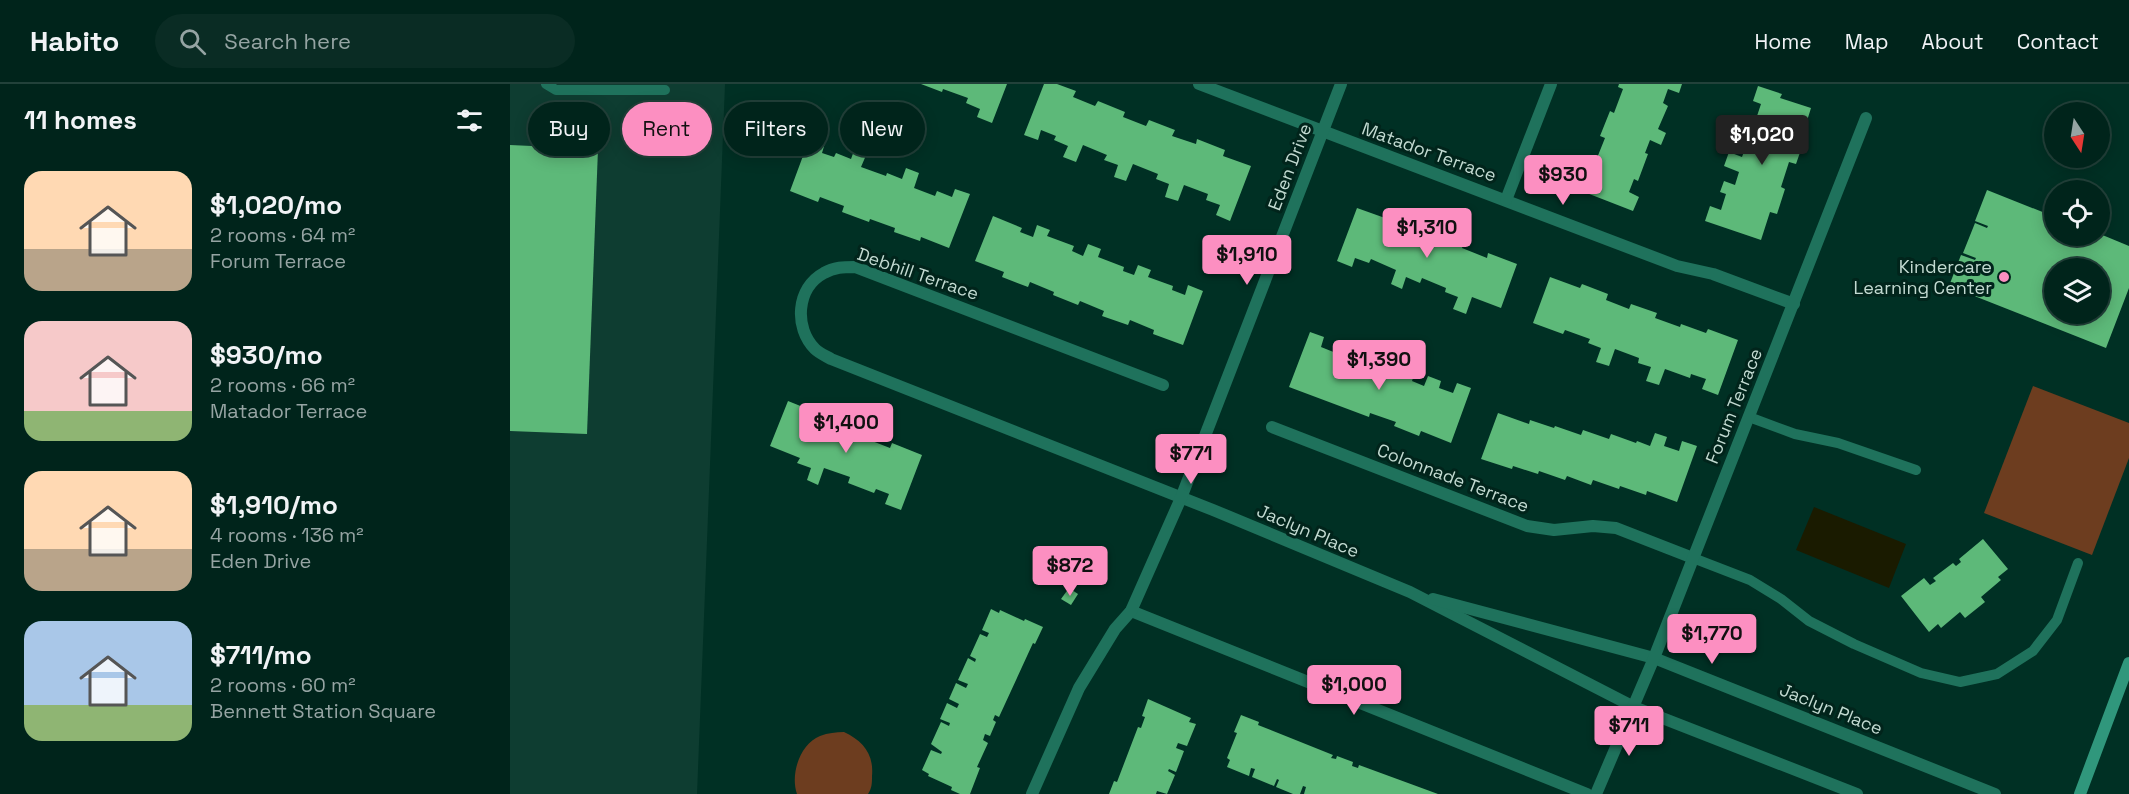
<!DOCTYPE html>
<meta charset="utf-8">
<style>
:root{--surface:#00241b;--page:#0a2c24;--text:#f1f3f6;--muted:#95a4a3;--line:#22413a;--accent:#fc8fc1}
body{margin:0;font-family:"Space Grotesk",sans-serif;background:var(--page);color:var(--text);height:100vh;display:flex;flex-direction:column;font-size:22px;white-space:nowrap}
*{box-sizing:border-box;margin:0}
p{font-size:20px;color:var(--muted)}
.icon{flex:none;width:33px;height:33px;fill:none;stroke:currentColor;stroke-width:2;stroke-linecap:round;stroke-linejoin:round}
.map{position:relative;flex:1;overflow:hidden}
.drawer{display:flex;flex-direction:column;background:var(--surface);width:510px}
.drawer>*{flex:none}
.banner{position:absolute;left:18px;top:18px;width:570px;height:54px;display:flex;gap:12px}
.needle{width:39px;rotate:168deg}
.fabs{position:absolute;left:1534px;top:18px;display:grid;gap:12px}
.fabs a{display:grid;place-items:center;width:66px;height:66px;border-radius:50%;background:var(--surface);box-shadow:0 3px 15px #0003,0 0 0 2px var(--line);font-size:30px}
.price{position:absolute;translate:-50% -51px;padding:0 14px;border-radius:6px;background:var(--accent);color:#111;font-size:20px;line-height:39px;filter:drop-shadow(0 2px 3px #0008)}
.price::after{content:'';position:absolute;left:50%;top:36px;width:18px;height:14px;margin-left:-9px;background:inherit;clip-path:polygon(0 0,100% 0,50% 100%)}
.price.selected{background:#222;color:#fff}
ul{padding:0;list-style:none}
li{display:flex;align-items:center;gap:18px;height:150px;padding:0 24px}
li span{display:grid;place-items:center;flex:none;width:168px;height:120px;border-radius:18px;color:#555}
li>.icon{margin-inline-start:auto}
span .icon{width:72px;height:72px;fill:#fffc;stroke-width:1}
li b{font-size:26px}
h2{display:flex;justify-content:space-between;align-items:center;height:72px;padding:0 24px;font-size:26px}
.tag{padding:0 21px;border-radius:27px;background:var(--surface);box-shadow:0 3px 15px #0003,0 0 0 2px var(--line);font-size:21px;line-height:54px}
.tag.selected{background:var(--accent);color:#111}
header{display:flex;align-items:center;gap:36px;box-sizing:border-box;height:84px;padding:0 30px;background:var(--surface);border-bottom:2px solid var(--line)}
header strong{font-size:28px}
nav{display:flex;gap:33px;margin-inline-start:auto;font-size:21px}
.search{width:420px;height:54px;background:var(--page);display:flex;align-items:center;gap:15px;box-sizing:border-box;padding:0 21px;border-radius:33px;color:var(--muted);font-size:22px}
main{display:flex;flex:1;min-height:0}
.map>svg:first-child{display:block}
.built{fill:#0e3d31}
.green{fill:#6d3d1f}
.water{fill:#1a1b00}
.building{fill:#5db979;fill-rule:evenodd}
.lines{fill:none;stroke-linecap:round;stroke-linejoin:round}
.service{stroke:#1f725c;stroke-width:10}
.minor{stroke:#1f725c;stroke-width:12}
.secondary{stroke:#30977c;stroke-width:12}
.poi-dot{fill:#fc8fc1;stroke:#01241b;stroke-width:2}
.labels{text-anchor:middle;stroke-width:6;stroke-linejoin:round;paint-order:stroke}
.street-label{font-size:18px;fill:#c2dad1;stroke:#01241b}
.poi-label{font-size:18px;fill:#c2dad1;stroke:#01241b;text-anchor:end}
</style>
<header>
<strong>Habito</strong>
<div class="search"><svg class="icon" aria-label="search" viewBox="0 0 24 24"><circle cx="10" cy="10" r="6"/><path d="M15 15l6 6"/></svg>Search here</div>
<nav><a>Home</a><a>Map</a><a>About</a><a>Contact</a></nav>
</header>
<main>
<section class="drawer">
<h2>11 homes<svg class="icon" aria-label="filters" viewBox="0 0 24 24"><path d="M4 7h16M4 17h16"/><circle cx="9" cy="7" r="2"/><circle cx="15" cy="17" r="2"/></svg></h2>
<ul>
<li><span style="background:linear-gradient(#ffd9b3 65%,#b9a48a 0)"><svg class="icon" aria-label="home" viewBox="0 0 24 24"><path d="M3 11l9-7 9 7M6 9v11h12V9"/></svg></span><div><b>$1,020/mo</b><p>2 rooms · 64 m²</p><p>Forum Terrace</p></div></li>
<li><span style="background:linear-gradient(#f6c9c9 75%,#8fb573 0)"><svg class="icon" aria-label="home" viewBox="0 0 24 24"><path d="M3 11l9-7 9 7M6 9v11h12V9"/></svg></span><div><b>$930/mo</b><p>2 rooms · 66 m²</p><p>Matador Terrace</p></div></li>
<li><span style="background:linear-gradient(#ffd9b3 65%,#b9a48a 0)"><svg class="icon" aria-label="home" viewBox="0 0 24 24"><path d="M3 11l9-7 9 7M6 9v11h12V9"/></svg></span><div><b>$1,910/mo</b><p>4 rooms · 136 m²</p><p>Eden Drive</p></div></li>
<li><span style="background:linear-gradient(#a9c7e8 70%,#8fb573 0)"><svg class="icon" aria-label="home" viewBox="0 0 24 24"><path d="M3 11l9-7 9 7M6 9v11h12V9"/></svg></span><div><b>$711/mo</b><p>2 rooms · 60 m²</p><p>Bennett Station Square</p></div></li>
</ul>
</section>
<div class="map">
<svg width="1619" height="710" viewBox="0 0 1619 710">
<rect width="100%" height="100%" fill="#003024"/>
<polygon class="built" points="0,0 215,0 187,710 0,710"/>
<g class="green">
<polygon points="1523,302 1619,339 1619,374 1582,471 1474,429"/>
<path d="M334,648C353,657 364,670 362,692C362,699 362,704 358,710H287C280,690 290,660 310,652C318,649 326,648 334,648Z"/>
</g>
<polygon class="water" points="1304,423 1396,460 1379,504 1286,466"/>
<g class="building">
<polygon points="411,0 497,0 482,39 467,33 470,25 456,19 458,14 433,5 432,8"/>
<polygon points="534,0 547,0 566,7 563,13 585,22 588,17 615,28 613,33 636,42 639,36 665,46 662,52 686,60 687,55 715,66 713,72 741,82 720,137 706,131 710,121 696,116 698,110 674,101 668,117 655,113 659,100 646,95 648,90 623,80 616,97 604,93 608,81 594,76 597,71 573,61 566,78 553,73 558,62 544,56 546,52 531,46 528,56 514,51"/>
<polygon points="1109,0 1172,0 1169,9 1158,5 1153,19 1158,22 1148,45 1156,49 1151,61 1140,56 1135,69 1138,70 1128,97 1124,95 1119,108 1129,113 1123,127 1069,106 1081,77 1085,79 1095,54 1090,52 1100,27 1104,29 1113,5 1108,3"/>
<polygon points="1248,2 1272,10 1270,14 1301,24 1292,53 1295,54 1286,80 1279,78 1271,103 1275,105 1267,130 1260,128 1251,156 1195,137 1200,122 1211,126 1216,110 1210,108 1214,97 1225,101 1229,88 1214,82 1219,68 1232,73 1236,62 1228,59 1233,45 1246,50 1250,37 1246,35 1251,20 1243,17"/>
<polygon points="300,53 315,59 312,69 324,73 326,69 341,75 345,64 357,69 351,83 376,92 377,89 392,95 396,84 409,89 404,104 425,112 427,107 442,113 445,105 460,110 439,164 411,153 410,157 384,148 385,144 360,135 359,138 332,128 334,122 310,113 308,118 280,107"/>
<polygon points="0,61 88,65 77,350 0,347"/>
<path d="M1477,106L1545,133V152L1590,150L1619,162V204L1596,264L1439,202L1451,171L1465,176L1466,174L1453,169L1465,139L1477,144L1478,142L1465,137ZM1545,184H1590V230H1545Z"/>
<polygon points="847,124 875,134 877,130 904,140 903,144 925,153 927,148 954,158 952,164 977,174 978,169 1007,180 991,224 962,213 956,230 943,225 948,213 935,208 936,204 912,194 910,199 896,193 892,205 881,200 886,186 861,175 859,179 845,174 842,183 827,177"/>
<polygon points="483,132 512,144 510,148 523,153 527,141 540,146 537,152 564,162 562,167 573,172 578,160 591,165 588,173 614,183 613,187 624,191 628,181 641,186 638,193 663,202 662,206 675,211 678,201 693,207 673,261 643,250 644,246 620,236 618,241 592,232 594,227 570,217 568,221 543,211 544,208 520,198 518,203 492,193 494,188 465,177"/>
<polygon points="1040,193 1070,204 1072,200 1098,210 1096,216 1119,225 1121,220 1147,229 1145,234 1170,243 1171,240 1196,249 1198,245 1228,256 1208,311 1192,305 1196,295 1181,290 1180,294 1155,285 1149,301 1136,297 1141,283 1128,279 1129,274 1105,265 1099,282 1086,278 1091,264 1078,259 1080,255 1055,246 1053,250 1023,239"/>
<polygon points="800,248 814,253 811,263 826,269 827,265 853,275 852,278 864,283 868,273 880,278 877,285 903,294 902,297 914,302 918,292 931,297 929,304 943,309 947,299 961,304 941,359 911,347 909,352 884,342 886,338 860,329 859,333 779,303"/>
<polygon points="278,317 308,329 306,333 331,343 332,339 359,350 357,355 380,364 382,359 412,371 391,426 375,420 379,410 366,405 364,409 338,399 340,393 314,384 308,401 297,396 301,384 287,379 290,374 260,362"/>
<polygon points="988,329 1019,340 1020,336 1044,344 1045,342 1071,351 1073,346 1099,355 1101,350 1126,359 1127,357 1140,362 1145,349 1157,353 1154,362 1169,367 1172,357 1187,362 1167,418 1137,407 1136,411 1110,402 1109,405 1083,396 1081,401 1057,392 1055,396 1029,387 1028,390 1003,382 1002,385 971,375"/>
<polygon points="1473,455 1498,485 1488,493 1491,496 1471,513 1475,518 1455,534 1450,528 1431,544 1428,540 1419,548 1391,512 1414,494 1420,501 1426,497 1423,494 1443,479 1446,482 1451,478 1449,475"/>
<polygon points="559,504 568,510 561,521 551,515"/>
<polygon points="481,525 489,529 490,526 514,537 515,535 533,543 525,560 523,559 489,633 485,631 483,636 486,638 480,652 475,650 473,656 478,659 467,683 470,684 460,710 450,710 441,706 442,703 418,692 419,690 412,686 421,666 431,670 432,668 421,660 431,638 439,642 440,639 430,635 437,619 447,624 449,620 439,615 446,599 456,604 458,600 448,596 458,574 465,578 466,575 460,572 470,550 477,553 479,549 472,546"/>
<polygon points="638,615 681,634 679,638 686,640 677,662 668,659 666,664 674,667 666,688 659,685 658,687 665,691 657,710 647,707 646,710 599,710 604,697 607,698 628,643 631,644 635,633 632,632"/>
<polygon points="731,631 749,638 748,641 823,671 821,674 826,675 827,672 843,678 842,682 848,684 849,681 928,710 794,710 796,703 793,702 790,710 783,710 766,703 769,696 767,695 764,702 742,693 745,685 741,684 739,692 717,683 720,676 717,674 727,649 724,648"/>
</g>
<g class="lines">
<g class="service">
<polyline points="36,0 46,6 155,6"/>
<polyline points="1239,333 1285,350 1328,359 1406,386"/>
<polyline points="1183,474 1240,496 1271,515 1299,537 1344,560 1411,589 1450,598 1487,590 1523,567 1547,536 1568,479"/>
</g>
<g class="minor">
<polyline points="689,0 1167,182 1203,190 1284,220"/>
<polyline points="996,116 1041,0"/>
<path d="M653,301L345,183C334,183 324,183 314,189C286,204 284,244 305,265C309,269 316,272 321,275L703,426L900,508L1124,623L1347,710"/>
<polyline points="762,343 1017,442 1044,446 1083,442 1106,444 1183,474"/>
<polyline points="923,515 1144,574 1485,710"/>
<polyline points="621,527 1077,710"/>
<polyline points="522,710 569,604 605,545 621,527 671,414 831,0"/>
<polyline points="1086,710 1144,574 1356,34"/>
</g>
<polyline class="secondary" points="1570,710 1619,579"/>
</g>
<circle class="poi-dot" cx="1494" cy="193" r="6"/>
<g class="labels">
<g class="street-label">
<text transform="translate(919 68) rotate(20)" y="6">Matador Terrace</text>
<text transform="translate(780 83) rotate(-69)" y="6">Eden Drive</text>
<text transform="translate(408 190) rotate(19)" y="6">Debhill Terrace</text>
<text transform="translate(1224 322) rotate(-68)" y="6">Forum Terrace</text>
<text transform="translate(943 394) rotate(21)" y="6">Colonnade Terrace</text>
<text transform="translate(798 447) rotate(23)" y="6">Jaclyn Place</text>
<text transform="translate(1321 625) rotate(22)" y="6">Jaclyn Place</text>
</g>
<g class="poi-label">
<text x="1482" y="189">Kindercare<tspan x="1482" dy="21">Learning Center</tspan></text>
</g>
</g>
</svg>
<div class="fabs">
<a><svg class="needle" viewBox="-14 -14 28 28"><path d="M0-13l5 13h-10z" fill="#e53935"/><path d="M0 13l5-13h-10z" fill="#95a4a3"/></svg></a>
<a><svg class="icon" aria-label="locate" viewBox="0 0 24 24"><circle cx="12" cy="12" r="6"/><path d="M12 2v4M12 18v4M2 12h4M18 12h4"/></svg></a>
<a><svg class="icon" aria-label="layers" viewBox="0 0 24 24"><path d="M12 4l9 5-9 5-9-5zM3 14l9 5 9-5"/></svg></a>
</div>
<b class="price selected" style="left:1252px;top:82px">$1,020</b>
<b class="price" style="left:1053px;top:122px">$930</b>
<b class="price" style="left:917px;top:175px">$1,310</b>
<b class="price" style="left:737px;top:202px">$1,910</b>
<b class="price" style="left:869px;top:307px">$1,390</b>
<b class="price" style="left:336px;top:370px">$1,400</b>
<b class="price" style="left:681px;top:401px">$771</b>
<b class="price" style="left:560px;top:513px">$872</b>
<b class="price" style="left:1202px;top:581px">$1,770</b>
<b class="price" style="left:844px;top:632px">$1,000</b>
<b class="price" style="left:1119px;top:673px">$711</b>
<div class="banner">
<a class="tag">Buy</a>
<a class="tag selected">Rent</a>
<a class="tag">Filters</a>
<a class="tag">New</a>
</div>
</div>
</main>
